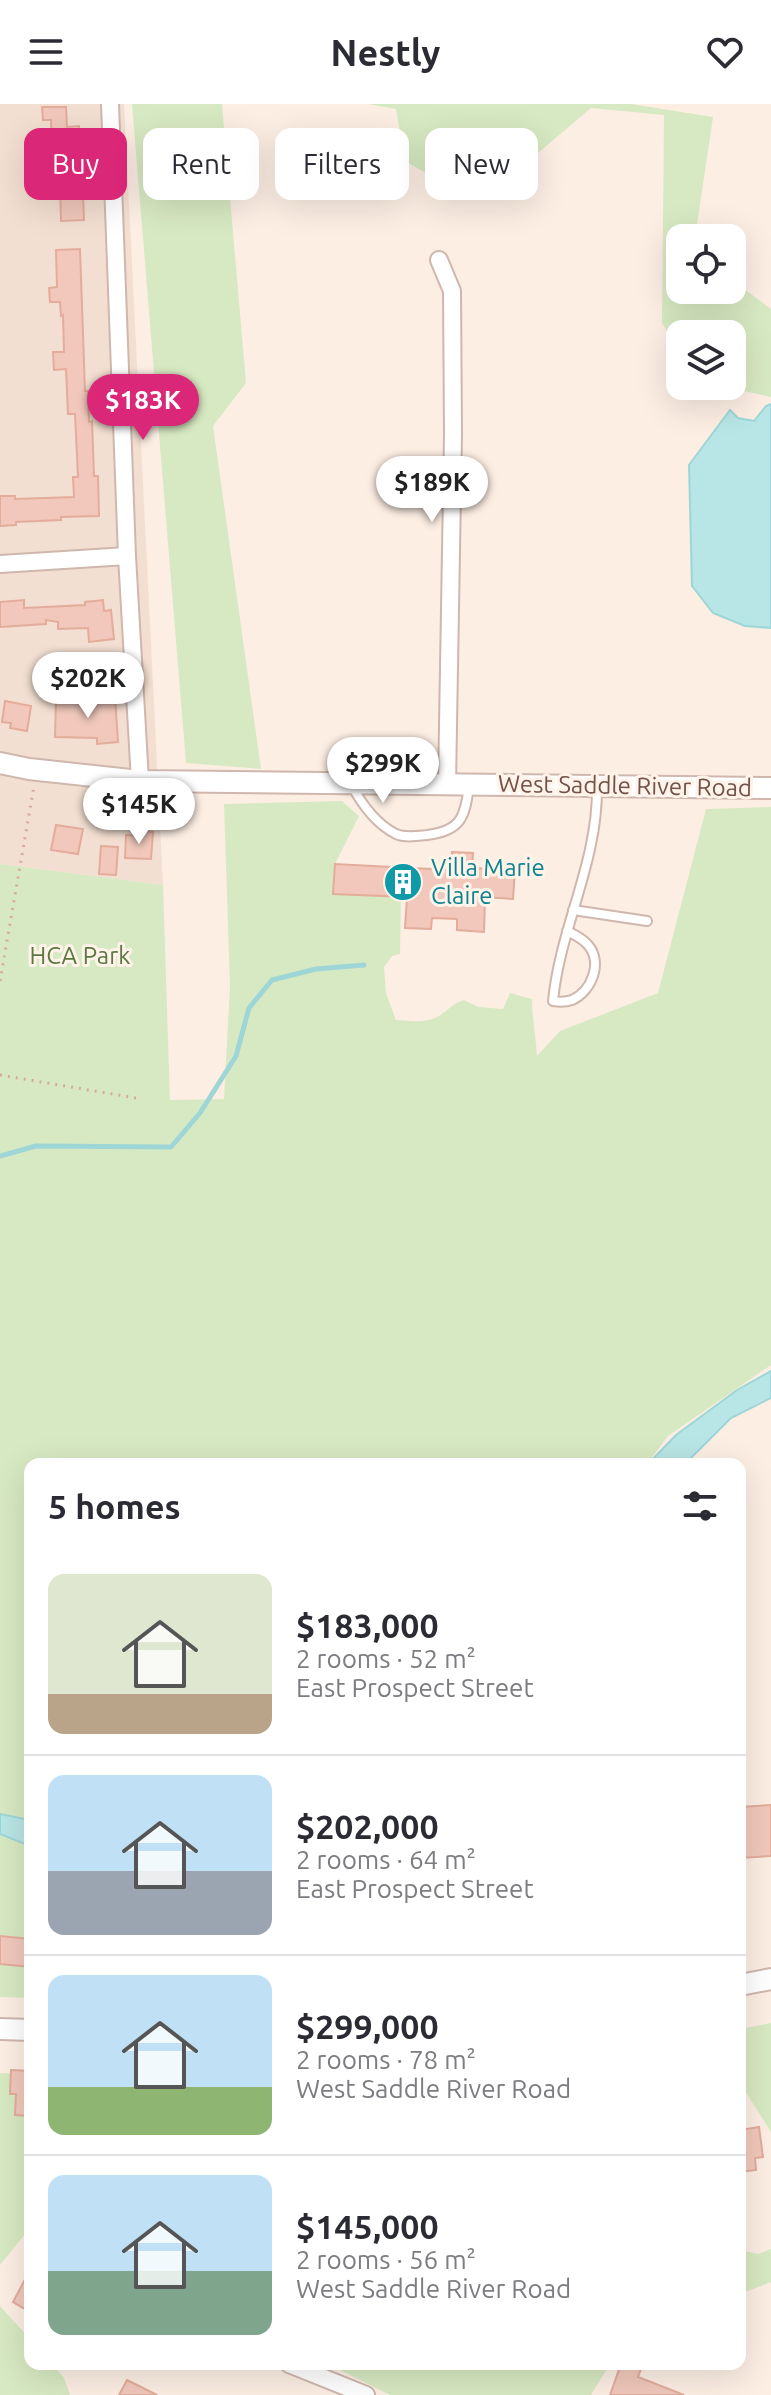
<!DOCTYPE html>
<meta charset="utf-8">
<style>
:root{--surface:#fff;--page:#f7f7f7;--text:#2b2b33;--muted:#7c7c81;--line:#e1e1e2;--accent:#db2777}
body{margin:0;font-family:Ubuntu,sans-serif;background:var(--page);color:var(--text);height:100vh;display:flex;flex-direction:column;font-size:30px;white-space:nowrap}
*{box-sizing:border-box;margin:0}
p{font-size:26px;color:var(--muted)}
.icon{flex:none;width:44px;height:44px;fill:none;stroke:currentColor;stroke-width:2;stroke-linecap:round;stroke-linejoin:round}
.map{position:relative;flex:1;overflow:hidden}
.sheet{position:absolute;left:24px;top:1354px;width:722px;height:912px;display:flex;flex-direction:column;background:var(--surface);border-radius:16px;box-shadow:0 8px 32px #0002}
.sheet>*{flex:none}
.guide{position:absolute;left:24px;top:24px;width:724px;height:72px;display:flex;gap:16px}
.tools{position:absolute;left:666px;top:120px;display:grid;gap:16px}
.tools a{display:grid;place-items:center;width:80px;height:80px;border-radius:16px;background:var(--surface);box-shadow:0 8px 32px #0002;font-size:40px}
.price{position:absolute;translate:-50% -68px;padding:0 18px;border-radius:28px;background:#fff;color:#222;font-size:26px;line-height:52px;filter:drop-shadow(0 2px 4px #0008)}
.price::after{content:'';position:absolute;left:50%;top:48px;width:24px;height:18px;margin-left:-12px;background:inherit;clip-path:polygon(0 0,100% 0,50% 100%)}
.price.current{background:var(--accent);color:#fff}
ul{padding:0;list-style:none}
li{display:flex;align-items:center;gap:24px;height:200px;padding:0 24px}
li+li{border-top:2px solid var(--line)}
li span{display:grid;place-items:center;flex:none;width:224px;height:160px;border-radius:16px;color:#555}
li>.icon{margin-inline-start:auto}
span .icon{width:96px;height:96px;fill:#fffc;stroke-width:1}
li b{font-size:34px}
h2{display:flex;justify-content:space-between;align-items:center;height:96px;padding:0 24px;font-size:34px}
.pill{padding:0 28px;border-radius:16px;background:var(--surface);box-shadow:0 8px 32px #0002;font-size:28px;line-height:72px}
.pill.current{background:var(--accent);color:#fff}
header{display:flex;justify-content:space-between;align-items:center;height:104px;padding:0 24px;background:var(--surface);font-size:36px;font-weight:700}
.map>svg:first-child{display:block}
.residential{fill:#f3dfd1}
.green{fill:#d7e9c2}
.water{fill:#b8e5e5;stroke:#9ed6d7;stroke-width:2}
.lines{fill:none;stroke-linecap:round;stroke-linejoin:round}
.stream{stroke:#9ed6d7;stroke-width:5}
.building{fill:#f1c8bb;stroke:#e3ac9b;stroke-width:2}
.service-casing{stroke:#cfb7ad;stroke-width:12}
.minor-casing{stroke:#cfb7ad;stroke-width:20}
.tertiary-casing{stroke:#cfb7ad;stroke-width:24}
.path{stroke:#d5ab9e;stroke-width:3;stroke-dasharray:2 6;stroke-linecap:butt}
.service{stroke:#fff;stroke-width:8}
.minor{stroke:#fff;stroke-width:16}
.tertiary{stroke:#fff;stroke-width:20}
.labels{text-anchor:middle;stroke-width:6;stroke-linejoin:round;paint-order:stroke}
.street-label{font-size:24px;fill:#735249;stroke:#fff3e9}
.culture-label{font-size:24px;fill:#0d838f;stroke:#fff3e9;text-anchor:start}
.park-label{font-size:24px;fill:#5a7942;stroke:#fff3e9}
</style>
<header><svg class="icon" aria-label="menu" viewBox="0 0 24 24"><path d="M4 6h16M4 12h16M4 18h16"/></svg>Nestly<svg class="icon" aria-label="heart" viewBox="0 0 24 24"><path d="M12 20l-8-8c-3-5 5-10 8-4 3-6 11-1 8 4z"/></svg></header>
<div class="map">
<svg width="771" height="2291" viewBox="0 0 771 2291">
<rect width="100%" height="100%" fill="#fceee3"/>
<polygon class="residential" points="0,0 124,0 163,781 0,760"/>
<g class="green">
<polygon points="132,0 222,0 246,279 213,322 261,665 186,659"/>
<polygon points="368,0 631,0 713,13 695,134 680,134 680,186 732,186 732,176 771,205 771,293 722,282 732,282 732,230 680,230 680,247 662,219 664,11 591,4 492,88 457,87 405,57 396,5"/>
<path d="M342,697L359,712L335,760L333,789L401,793L400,850L392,852L384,863L386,889L396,916C412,917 428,920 442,910C450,904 454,899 464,896L478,903L503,905L510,889L532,895C532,914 536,933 537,952L560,927L658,889L706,705L771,703V1261L668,1332L647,1360H30V1894L0,1893V760L163,781L170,996L224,995L230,883L224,700Z"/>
<polygon points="771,1919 771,2028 740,1979 740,1925"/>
<polygon points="0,1969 30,1970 30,2124 0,2161"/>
<polygon points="771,2145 771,2178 740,2190 740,2146 758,2150"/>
<polygon points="0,2202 30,2235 30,2260 52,2260 64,2274 70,2291 0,2291"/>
<polygon points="328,2260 610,2260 591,2291 390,2291"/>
</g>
<g class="water">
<polygon points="771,300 771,524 745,522 713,509 692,482 689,361 730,306 738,314 754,317 766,302"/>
<polygon points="771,1267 771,1294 731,1314 685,1360 648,1360 676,1331 737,1286"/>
<polygon points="0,1710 30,1716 30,1742 0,1730"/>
</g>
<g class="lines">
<polyline class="stream" points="0,1052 36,1042 171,1043 200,1009 236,952 249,904 272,876 316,865 364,861"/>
</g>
<g class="building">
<polygon points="42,3 66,3 67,23 79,22 80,43 73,43 75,90 83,89 84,116 61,117 60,84 53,84 51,16 43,16"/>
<polygon points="80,145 85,287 88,287 89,318 92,317 94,372 98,372 99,412 61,413 61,416 16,418 16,421 0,422 0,392 15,392 15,395 74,393 73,373 78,373 75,310 68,310 66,265 54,266 53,248 64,248 63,211 61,212 60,198 50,198 49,184 57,183 56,146"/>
<polygon points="24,496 24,504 85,501 85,498 103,496 104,507 111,506 114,535 89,538 88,524 58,525 58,518 46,516 46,520 0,523 0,498"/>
<polygon points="115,592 118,638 97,640 97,634 55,633 56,596 94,597 94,594"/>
<polygon points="5,597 31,602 27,627 10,624 11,619 2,618"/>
<polygon points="56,721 83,725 78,750 51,746"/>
<polygon points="138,726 153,728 151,755 125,754 126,731 137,732"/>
<polygon points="101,742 118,743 116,771 99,770"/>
<polygon points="452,748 473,749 472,764 515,766 513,795 485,793 484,828 457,826 457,815 432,814 431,825 405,824 407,793 333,790 335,760 451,766"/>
<polygon points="771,1701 771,1752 740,1754 740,1703"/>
<polygon points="0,1832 30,1835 30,1863 0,1860"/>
<polygon points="11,1966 30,1967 30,2012 15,2011 16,1990 10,1990"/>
<polygon points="759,2023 763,2053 755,2054 756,2066 740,2068 740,2026"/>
<polygon points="30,2166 30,2208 13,2198"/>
<polygon points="621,2260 643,2260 638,2273 684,2291 610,2291"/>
<polygon points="127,2276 157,2291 119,2291"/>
</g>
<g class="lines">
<defs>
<g id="service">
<path d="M351,680C361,699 376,720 396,730C405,734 417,732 427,731C461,727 465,713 469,682"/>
<polyline points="573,806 647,817"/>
<path d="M567,827C575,831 582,834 588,841C603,858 592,887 572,896C566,898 559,898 553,897C560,824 598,758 597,683"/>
</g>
<g id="minor">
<polyline points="110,0 127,452 140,677"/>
<polyline points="439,156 452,187 453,330 447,680"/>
<polyline points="0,460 127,452"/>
<polyline points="289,2260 366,2291"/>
</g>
<g id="tertiary">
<polyline points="0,659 29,665 140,677 771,684"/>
<polyline points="740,1881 771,1875"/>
<polyline points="0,1925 30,1926"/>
</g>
</defs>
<use href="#service" class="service-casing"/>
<use href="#minor" class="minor-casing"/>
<use href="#tertiary" class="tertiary-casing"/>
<g class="path">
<polyline points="0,877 34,682"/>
<polyline points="0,971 142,995"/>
</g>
<use href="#service" class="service"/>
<use href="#minor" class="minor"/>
<use href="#tertiary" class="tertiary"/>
</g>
<defs>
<symbol id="building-disc" viewBox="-11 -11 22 22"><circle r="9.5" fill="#0f9aa8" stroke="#fff3e9"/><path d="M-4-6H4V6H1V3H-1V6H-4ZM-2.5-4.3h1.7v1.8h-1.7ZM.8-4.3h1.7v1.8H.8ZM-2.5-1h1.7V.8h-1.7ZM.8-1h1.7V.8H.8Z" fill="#fff"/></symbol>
</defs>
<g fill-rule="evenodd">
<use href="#building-disc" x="381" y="756" width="44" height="44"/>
</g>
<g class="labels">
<g class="street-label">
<text transform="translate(625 682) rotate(1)" y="8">West Saddle River Road</text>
</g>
<g class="culture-label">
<text x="431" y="772">Villa Marie<tspan x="431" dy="28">Claire</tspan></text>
</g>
<g class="park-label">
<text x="80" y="860">HCA Park</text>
</g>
</g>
</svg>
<div class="tools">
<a><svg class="icon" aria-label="locate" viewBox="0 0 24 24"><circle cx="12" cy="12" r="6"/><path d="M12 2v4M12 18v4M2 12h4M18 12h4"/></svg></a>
<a><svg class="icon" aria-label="layers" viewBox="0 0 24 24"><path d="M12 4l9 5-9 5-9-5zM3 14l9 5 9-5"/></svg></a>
</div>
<b class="price current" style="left:143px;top:338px">$183K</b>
<b class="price" style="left:432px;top:420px">$189K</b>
<b class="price" style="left:88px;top:616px">$202K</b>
<b class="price" style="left:383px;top:701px">$299K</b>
<b class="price" style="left:139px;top:742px">$145K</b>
<div class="guide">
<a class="pill current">Buy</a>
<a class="pill">Rent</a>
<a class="pill">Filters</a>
<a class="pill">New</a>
</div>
<section class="sheet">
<h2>5 homes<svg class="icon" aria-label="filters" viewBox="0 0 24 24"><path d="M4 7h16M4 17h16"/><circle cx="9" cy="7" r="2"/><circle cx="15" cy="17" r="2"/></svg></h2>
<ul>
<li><span style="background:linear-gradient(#dfe7d0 75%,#b9a48a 0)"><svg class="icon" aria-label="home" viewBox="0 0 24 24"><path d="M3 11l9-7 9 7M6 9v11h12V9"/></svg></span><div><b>$183,000</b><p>2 rooms · 52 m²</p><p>East Prospect Street</p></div></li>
<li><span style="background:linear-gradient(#bfe0f5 60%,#9aa5b1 0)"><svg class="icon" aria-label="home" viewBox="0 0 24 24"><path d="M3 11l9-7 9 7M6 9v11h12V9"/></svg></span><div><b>$202,000</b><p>2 rooms · 64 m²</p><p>East Prospect Street</p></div></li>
<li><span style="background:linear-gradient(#bfe0f5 70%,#8fb573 0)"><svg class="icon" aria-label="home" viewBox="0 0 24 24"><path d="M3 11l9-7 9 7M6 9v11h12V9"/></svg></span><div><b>$299,000</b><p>2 rooms · 78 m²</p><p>West Saddle River Road</p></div></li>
<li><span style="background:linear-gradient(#bfe0f5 60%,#7fa58c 0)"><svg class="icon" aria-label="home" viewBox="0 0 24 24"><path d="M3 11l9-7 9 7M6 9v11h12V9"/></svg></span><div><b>$145,000</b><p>2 rooms · 56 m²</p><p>West Saddle River Road</p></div></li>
</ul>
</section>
</div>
